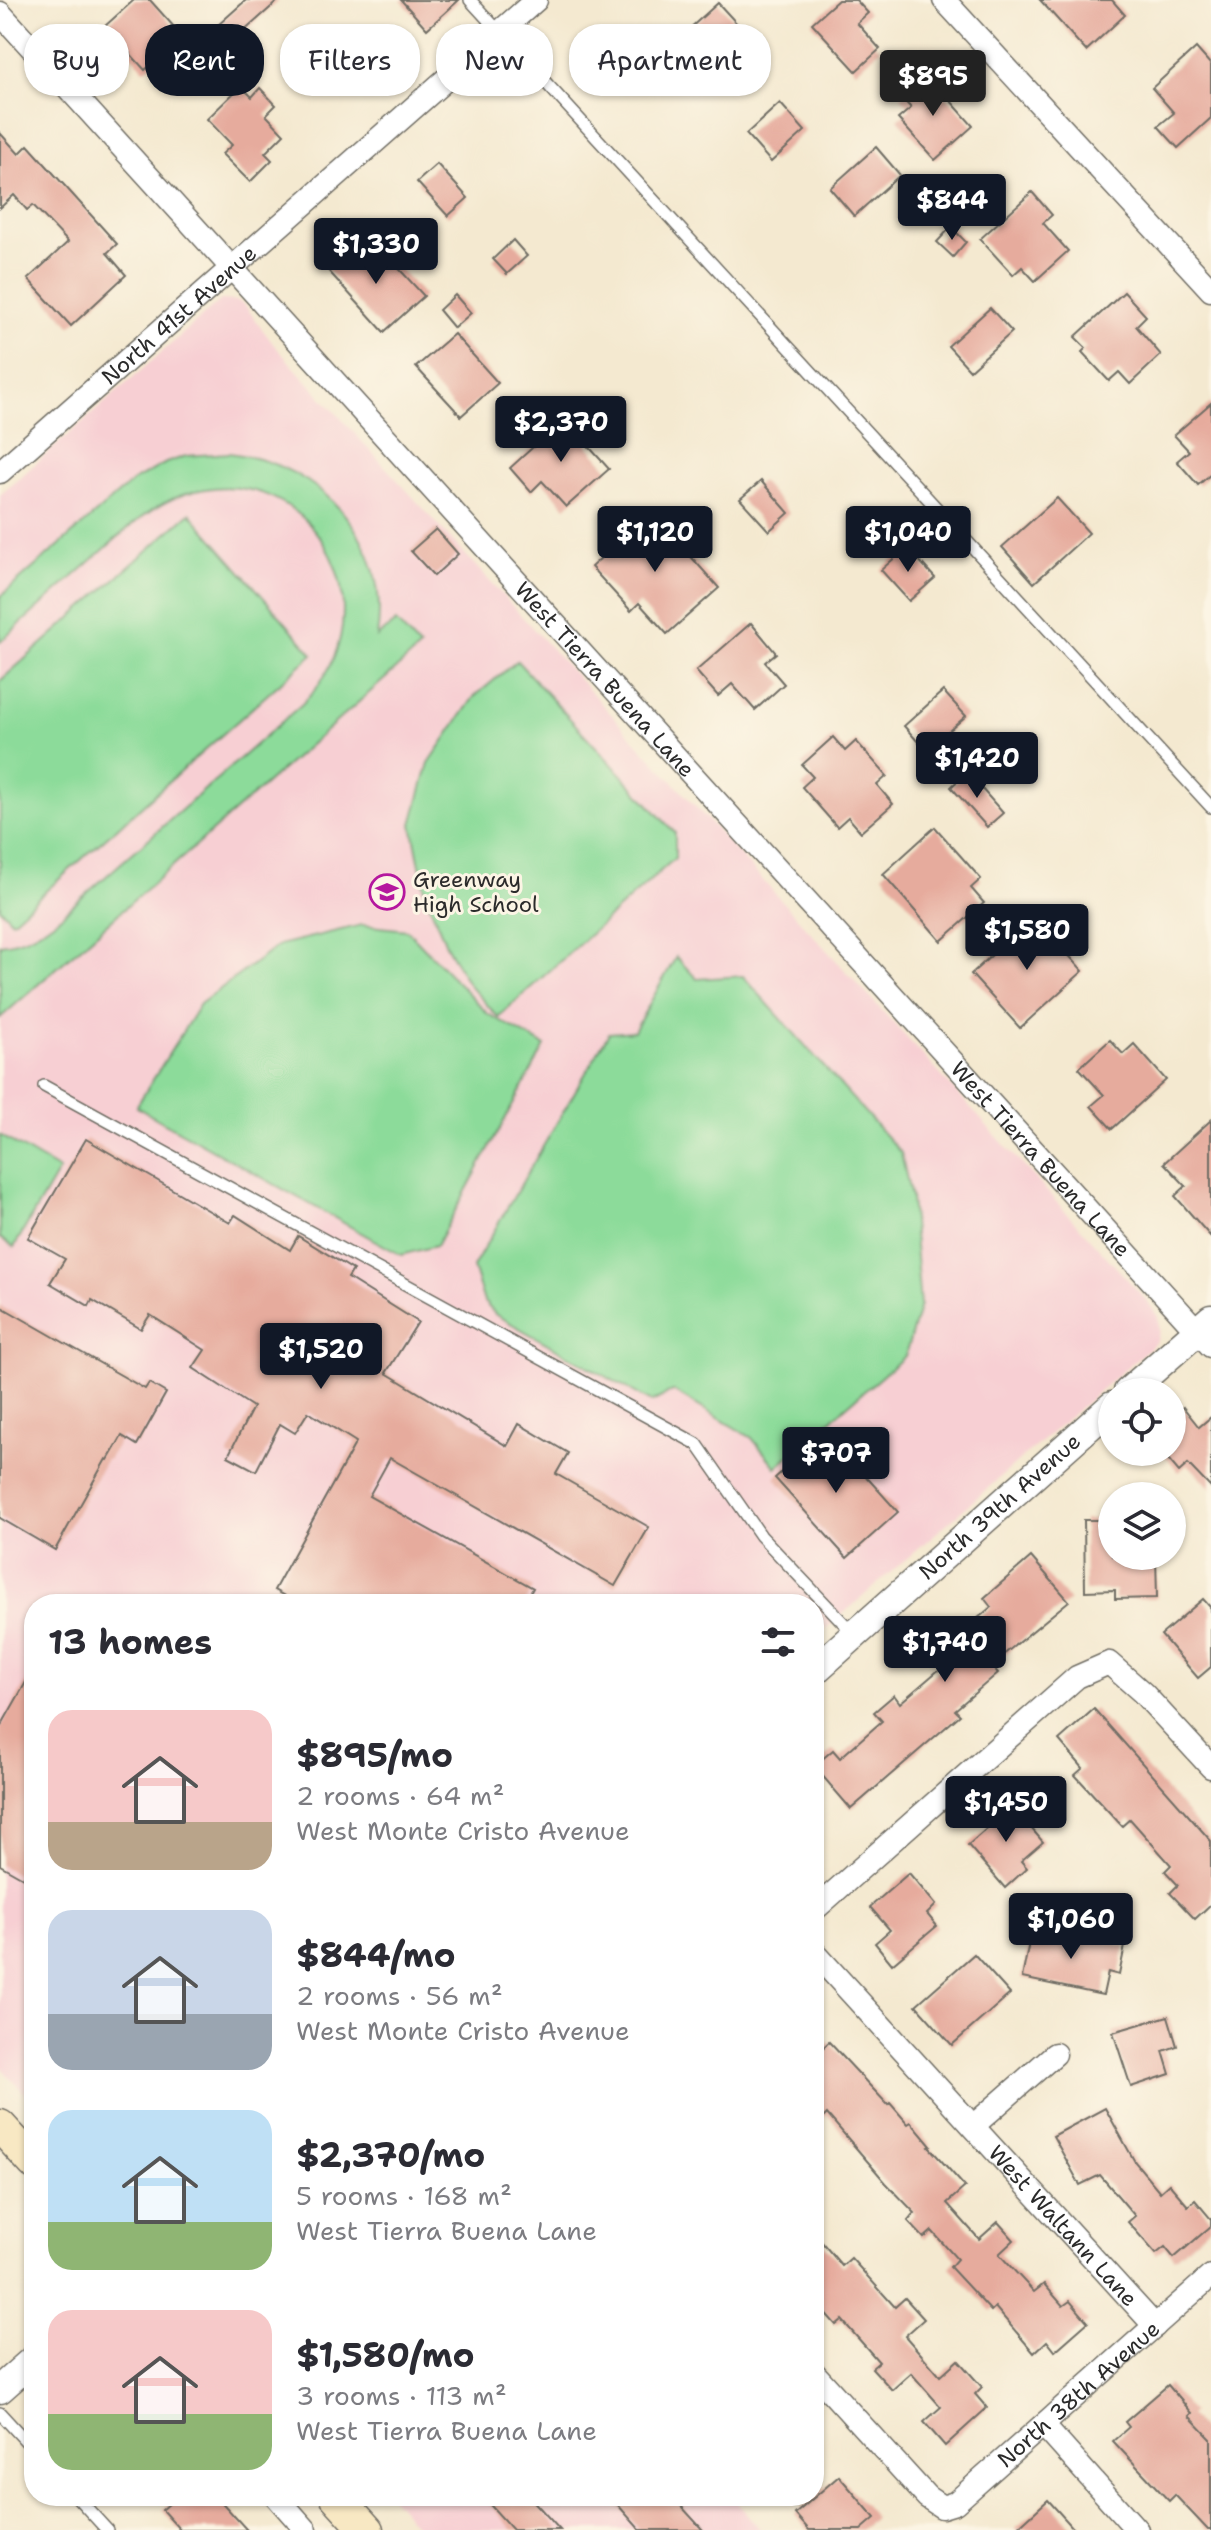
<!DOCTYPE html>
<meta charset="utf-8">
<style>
:root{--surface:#fff;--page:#f2f2f3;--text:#2b2b33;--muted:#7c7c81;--accent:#111827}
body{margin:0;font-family:"Shantell Sans",sans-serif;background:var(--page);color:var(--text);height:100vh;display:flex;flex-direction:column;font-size:30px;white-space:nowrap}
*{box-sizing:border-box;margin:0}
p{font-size:26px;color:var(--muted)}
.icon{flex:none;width:44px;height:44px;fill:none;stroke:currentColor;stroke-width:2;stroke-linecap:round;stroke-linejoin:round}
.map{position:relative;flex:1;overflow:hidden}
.details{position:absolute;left:24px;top:1594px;width:800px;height:912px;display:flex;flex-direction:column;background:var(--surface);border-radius:32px;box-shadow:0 2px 6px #0004}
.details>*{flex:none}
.banner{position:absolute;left:24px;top:24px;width:800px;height:72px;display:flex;gap:16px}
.controls{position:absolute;left:1098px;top:1378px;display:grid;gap:16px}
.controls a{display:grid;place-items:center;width:88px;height:88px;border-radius:50%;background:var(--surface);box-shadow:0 2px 6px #0004;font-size:40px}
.price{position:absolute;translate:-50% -68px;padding:0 18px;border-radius:8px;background:var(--accent);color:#fff;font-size:26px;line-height:52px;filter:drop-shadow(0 2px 4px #0008)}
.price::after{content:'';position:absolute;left:50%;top:48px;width:24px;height:18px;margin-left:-12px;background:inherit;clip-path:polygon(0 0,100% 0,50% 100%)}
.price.current{background:#222;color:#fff}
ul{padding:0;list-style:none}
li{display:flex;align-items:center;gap:24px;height:200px;padding:0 24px}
li span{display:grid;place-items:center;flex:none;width:224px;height:160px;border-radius:24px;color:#555}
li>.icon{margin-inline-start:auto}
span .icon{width:96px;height:96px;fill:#fffc;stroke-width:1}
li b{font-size:34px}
h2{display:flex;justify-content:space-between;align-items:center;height:96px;padding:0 24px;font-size:34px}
.tag{padding:0 28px;border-radius:32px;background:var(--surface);box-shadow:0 2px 6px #0004;font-size:28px;line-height:72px}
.tag.current{background:var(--accent);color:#fff}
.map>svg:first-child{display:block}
.built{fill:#f7cfd3}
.green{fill:#8cdb9a;stroke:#5c8362;stroke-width:2}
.building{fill:#e6ab9d}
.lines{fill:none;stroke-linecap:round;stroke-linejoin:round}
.service-casing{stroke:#716e65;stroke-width:14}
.minor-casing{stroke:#716e65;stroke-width:25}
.tertiary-casing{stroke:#716e65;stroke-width:31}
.secondary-casing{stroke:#716e65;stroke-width:35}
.service{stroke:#fff;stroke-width:11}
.minor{stroke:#fff;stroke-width:22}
.tertiary{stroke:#fff;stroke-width:28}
.secondary{stroke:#f8e8c3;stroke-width:32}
.labels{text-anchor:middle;stroke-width:6;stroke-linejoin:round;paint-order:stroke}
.street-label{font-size:22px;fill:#2b2b2b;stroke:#fcf5e5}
.poi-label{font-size:22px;fill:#2b2b2b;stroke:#fcf5e5;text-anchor:start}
</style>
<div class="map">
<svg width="1211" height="2530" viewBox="0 0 1211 2530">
<rect width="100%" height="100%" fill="#fcf5e5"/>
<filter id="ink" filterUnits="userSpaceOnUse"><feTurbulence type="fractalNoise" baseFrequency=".0125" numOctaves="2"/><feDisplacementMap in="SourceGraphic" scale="16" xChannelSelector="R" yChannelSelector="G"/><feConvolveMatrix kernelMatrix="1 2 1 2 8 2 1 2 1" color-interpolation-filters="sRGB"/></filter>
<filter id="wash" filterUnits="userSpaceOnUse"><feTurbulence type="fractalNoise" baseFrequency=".006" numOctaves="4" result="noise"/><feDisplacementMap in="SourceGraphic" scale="32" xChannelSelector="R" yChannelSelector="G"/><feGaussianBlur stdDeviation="1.8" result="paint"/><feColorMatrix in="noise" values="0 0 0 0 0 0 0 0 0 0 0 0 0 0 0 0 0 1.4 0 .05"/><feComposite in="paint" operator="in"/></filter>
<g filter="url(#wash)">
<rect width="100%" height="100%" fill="#f4e9d0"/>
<g class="built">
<polygon points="221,300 238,301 246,307 274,345 1148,1302 1158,1317 1159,1331 1157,1341 814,1639 814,1604 34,1604 34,2104 0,2066 0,495"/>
<polygon points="390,2496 731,2496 761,2530 420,2530"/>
</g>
<g class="green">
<path d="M229,453C322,464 392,541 377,637L396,622L420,648L0,1018V944C24,942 44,930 62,915L302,704C399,609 309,453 185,494C148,506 120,536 91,561C61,588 30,615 0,642V597L133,481L166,463L186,456Z"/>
<polygon points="190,513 313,654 12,921 0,908 0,681"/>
<polygon points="517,661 675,833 675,858 498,1017 468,984 447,947 426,896 412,824 429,763 474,697"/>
<polygon points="362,925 407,930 488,1014 545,1046 436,1246 401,1255 136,1107 200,1004 279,945"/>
<polygon points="676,957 697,979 743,976 901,1153 911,1198 920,1305 905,1356 776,1467 752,1438 673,1391 652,1402 496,1315 484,1302 473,1267 609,1033 634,1031"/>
<polygon points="0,1135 59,1170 14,1247 0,1238"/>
</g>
<g id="blocks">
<g class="building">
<polygon points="134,0 150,0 183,37 145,70 105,26"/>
<polygon points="246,0 279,0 233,41 218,25"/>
<polygon points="401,0 459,0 427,29"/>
<polygon points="838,0 856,0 868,13 857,23 880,49 856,71 812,23"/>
<polygon points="1040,0 1112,0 1125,15 1086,51"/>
<polygon points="718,3 739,26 690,70 669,47"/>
<polygon points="1196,48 1211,65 1211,118 1178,148 1158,126 1174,113 1152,88"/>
<polygon points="927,74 973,126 935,160 898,119 911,108 901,97"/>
<polygon points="241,86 252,97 260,88 276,105 266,115 284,134 265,153 272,160 250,182 222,154 232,145 207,119"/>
<polygon points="780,103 805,131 771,162 746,134"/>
<polygon points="0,133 19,154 28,145 117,244 107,253 126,275 71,326 28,279 68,242 33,205 27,210 14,195 0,208"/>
<polygon points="876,147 900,175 854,216 830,188"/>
<polygon points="437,164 468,198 448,216 417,182"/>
<polygon points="1032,192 1052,215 1043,223 1068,251 1035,281 1022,267 1013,275 980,239"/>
<polygon points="951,227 966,242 953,257 937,242"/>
<polygon points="513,240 527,256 507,274 493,259"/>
<polygon points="347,247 362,264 380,248 424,296 384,332 325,267"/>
<polygon points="1124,292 1146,316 1136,326 1161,355 1130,384 1119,372 1109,381 1082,352 1086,348 1075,337"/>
<polygon points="455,295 471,313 454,328 439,310"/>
<polygon points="990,308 1012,332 970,370 948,346"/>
<polygon points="454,334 498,383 461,416 416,367"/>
<polygon points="1211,403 1211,474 1198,485 1177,461 1189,451 1174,435"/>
<polygon points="564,419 609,469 566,507 542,481 531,492 510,468"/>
<polygon points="761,481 789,513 769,531 740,499"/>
<polygon points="1057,498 1089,533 1034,583 1002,547"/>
<polygon points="651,512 719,588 667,634 639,603 631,611 591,567"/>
<polygon points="436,529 458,554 434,576 411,551"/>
<polygon points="907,547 935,578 909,601 881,570"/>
<polygon points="751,623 776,653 765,662 784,684 755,710 732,684 718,696 696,671"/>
<polygon points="943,691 966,716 926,751 904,726"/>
<polygon points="833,737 845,751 856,741 887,776 877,785 893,804 861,832 848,817 837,827 802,787 813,777 802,765"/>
<polygon points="967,772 1003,813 987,827 951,787"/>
<polygon points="935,827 981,879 971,888 984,903 941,941 883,874"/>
<polygon points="1034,917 1083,971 1020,1028 971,974"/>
<polygon points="1110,1040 1123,1054 1134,1044 1166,1080 1112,1129 1091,1106 1104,1095 1079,1068"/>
<polygon points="1211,1120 1211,1237 1175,1196 1186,1186 1164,1163"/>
<polygon points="86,1139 230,1223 235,1215 290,1250 298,1236 353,1270 348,1278 418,1322 386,1373 507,1446 519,1424 568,1453 556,1474 649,1527 615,1586 390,1458 369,1496 533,1588 524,1604 299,1604 274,1590 356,1442 308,1412 295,1433 280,1424 256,1471 228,1456 253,1407 193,1368 205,1350 150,1315 141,1329 92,1300 89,1306 50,1283 65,1259 28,1238"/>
<polygon points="0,1306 145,1389 149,1383 166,1393 137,1445 122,1436 108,1460 106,1459 55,1550 0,1518"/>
<polygon points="1183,1407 1199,1427 1211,1417 1211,1488 1188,1464 1179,1472 1163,1453 1172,1452 1172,1416"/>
<polygon points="826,1432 898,1512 847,1558 775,1478"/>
<polygon points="1084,1520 1109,1520 1112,1556 1156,1556 1157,1598 1115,1599 1115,1590 1085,1591"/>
<polygon points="1031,1557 1069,1601 991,1665 998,1673 955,1710 960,1715 851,1809 814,1766 833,1750 840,1758 882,1721 874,1712 894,1695 900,1703 948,1662 932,1645 951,1629 957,1636 991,1607 984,1598"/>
<polygon points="1203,1599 1211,1608 1211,1667 1198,1678 1161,1635"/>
<polygon points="34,1668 34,1859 23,1878 0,1865 0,1728"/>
<polygon points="1094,1709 1211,1841 1211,1904 1195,1919 1170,1893 1178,1885 1165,1871 1171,1865 1130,1819 1122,1826 1075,1775 1083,1768 1059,1740"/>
<polygon points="1007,1800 1043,1842 1021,1861 1027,1868 1005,1888 968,1845 992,1824 986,1818"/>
<polygon points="909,1873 936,1905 927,1914 937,1926 892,1964 875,1943 890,1930 870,1907"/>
<polygon points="1032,1927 1125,1946 1119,1975 1108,1972 1103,1995 1022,1978"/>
<polygon points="974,1954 1010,1994 952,2045 916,2005"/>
<polygon points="1168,2016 1177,2046 1163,2051 1170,2074 1131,2087 1113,2032"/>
<polygon points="829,2042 888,2105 890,2103 908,2124 911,2122 931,2146 929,2147 965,2187 947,2203 979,2239 998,2222 1014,2240 999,2254 1034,2292 1044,2284 1063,2306 1070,2301 1088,2322 1055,2351 1047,2341 1034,2353 995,2307 991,2311 950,2267 957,2259 932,2231 924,2238 908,2221 915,2213 886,2183 827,2114 823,2118 814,2108 814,2056"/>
<polygon points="1105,2108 1135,2162 1160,2192 1169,2184 1188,2206 1195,2200 1211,2219 1211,2226 1174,2258 1165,2247 1156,2254 1128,2222 1135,2216 1100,2175 1080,2185 1053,2136"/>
<polygon points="814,2233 842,2266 851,2258 895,2307 905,2298 924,2319 905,2336 940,2376 958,2360 982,2387 975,2394 987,2408 945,2446 924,2422 941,2407 911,2373 892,2390 872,2368 879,2362 842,2320 836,2325 814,2300"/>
<polygon points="1168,2385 1192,2413 1189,2416 1211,2439 1211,2530 1208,2530 1175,2495 1169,2501 1113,2441 1129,2427 1125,2422"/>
<polygon points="839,2476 875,2518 861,2530 809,2530 795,2514"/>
<polygon points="178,2496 216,2496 247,2530 180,2530 162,2510"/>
<polygon points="482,2496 529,2496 560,2530 513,2530"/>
<polygon points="610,2496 672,2496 703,2530 640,2530"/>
<polygon points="1048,2500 1075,2530 1015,2530"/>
</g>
</g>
</g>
<g filter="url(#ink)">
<use href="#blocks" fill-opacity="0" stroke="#716e65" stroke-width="2"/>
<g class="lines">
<defs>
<g id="service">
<polyline points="470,0 1211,807"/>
<polyline points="44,1086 697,1444 761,1536 854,1634"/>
<polyline points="0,2413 34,2450"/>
<polyline points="76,2496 107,2530"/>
</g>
<g id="minor">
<polyline points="944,0 1211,290"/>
<path id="s1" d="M0,13L1211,1346"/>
<path id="s2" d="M0,472L536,0"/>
<polyline points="814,1910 1077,1677 1109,1663 1143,1693 1211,1767"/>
<path id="s3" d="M814,1952L1155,2326"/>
<polyline points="973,2126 1055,2054"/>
<path id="s4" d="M814,2373L927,2497L942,2507L955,2503L1211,2276"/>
<polyline points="1043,2425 1137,2530"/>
<polyline points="276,2496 306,2530"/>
</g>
<g id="tertiary">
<polyline points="1128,1392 1211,1319"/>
<path id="s5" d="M814,1671L1112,1406"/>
<polyline points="0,2389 34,2359"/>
</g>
<g id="secondary">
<polyline points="0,2126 34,2163"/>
<polyline points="336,2496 367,2530"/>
</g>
</defs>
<use href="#service" class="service-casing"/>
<use href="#minor" class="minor-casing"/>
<use href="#tertiary" class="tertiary-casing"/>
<use href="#secondary" class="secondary-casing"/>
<use href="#service" class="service"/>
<use href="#minor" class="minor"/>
<use href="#tertiary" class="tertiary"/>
<use href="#secondary" class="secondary"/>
</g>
</g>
<defs>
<symbol id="school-ring" viewBox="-11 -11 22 22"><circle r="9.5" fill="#fcf5e5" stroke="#b5179e" stroke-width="1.5"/><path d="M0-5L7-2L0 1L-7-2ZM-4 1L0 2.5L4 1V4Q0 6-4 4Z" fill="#b5179e"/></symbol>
</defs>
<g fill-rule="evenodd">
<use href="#school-ring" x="367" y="872" width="40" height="40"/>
</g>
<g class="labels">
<g class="street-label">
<text dy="8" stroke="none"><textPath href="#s2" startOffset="238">North 41st Avenue</textPath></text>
<text dy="8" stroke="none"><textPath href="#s1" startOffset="900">West Tierra Buena Lane</textPath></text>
<text dy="8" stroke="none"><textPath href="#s1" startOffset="1548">West Tierra Buena Lane</textPath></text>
<text dy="8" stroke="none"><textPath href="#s5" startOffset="248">North 39th Avenue</textPath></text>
<text dy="8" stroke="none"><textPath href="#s3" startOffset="370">West Waltann Lane</textPath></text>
<text dy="8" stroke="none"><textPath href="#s4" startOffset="364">North 38th Avenue</textPath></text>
</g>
<g class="poi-label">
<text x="413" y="887">Greenway<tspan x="413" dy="25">High School</tspan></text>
</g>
</g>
</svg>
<div class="controls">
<a><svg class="icon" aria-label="locate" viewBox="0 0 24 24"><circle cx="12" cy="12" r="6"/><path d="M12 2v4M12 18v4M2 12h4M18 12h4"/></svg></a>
<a><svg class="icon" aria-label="layers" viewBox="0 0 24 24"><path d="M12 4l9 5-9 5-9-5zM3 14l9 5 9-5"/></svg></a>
</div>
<b class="price current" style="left:933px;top:118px">$895</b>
<b class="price" style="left:952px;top:242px">$844</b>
<b class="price" style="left:376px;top:286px">$1,330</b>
<b class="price" style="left:561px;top:464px">$2,370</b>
<b class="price" style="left:655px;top:574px">$1,120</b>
<b class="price" style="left:908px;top:574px">$1,040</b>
<b class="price" style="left:977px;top:800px">$1,420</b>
<b class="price" style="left:1027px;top:972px">$1,580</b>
<b class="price" style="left:321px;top:1391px">$1,520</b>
<b class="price" style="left:836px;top:1495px">$707</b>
<b class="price" style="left:945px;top:1684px">$1,740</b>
<b class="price" style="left:1006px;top:1844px">$1,450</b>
<b class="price" style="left:1071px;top:1961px">$1,060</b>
<div class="banner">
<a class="tag">Buy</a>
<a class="tag current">Rent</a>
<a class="tag">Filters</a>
<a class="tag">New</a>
<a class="tag">Apartment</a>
</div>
<section class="details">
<h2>13 homes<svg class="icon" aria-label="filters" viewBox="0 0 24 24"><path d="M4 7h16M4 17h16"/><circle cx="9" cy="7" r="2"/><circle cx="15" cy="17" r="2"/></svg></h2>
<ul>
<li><span style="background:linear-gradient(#f6c9c9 70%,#b9a48a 0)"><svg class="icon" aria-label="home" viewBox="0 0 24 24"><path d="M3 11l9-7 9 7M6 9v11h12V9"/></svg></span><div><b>$895/mo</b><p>2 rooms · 64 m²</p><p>West Monte Cristo Avenue</p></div></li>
<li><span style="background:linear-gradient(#c9d6e8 65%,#9aa5b1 0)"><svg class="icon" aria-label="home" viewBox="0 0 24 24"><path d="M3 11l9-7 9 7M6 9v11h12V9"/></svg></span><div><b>$844/mo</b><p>2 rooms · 56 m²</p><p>West Monte Cristo Avenue</p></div></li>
<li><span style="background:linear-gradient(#bfe0f5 70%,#8fb573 0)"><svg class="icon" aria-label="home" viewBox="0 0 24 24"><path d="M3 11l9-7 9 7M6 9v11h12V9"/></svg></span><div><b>$2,370/mo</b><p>5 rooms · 168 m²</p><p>West Tierra Buena Lane</p></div></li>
<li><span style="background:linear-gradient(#f6c9c9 65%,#8fb573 0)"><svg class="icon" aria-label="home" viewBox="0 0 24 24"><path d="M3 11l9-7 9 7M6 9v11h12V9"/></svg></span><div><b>$1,580/mo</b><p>3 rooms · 113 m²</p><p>West Tierra Buena Lane</p></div></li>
</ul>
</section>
</div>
